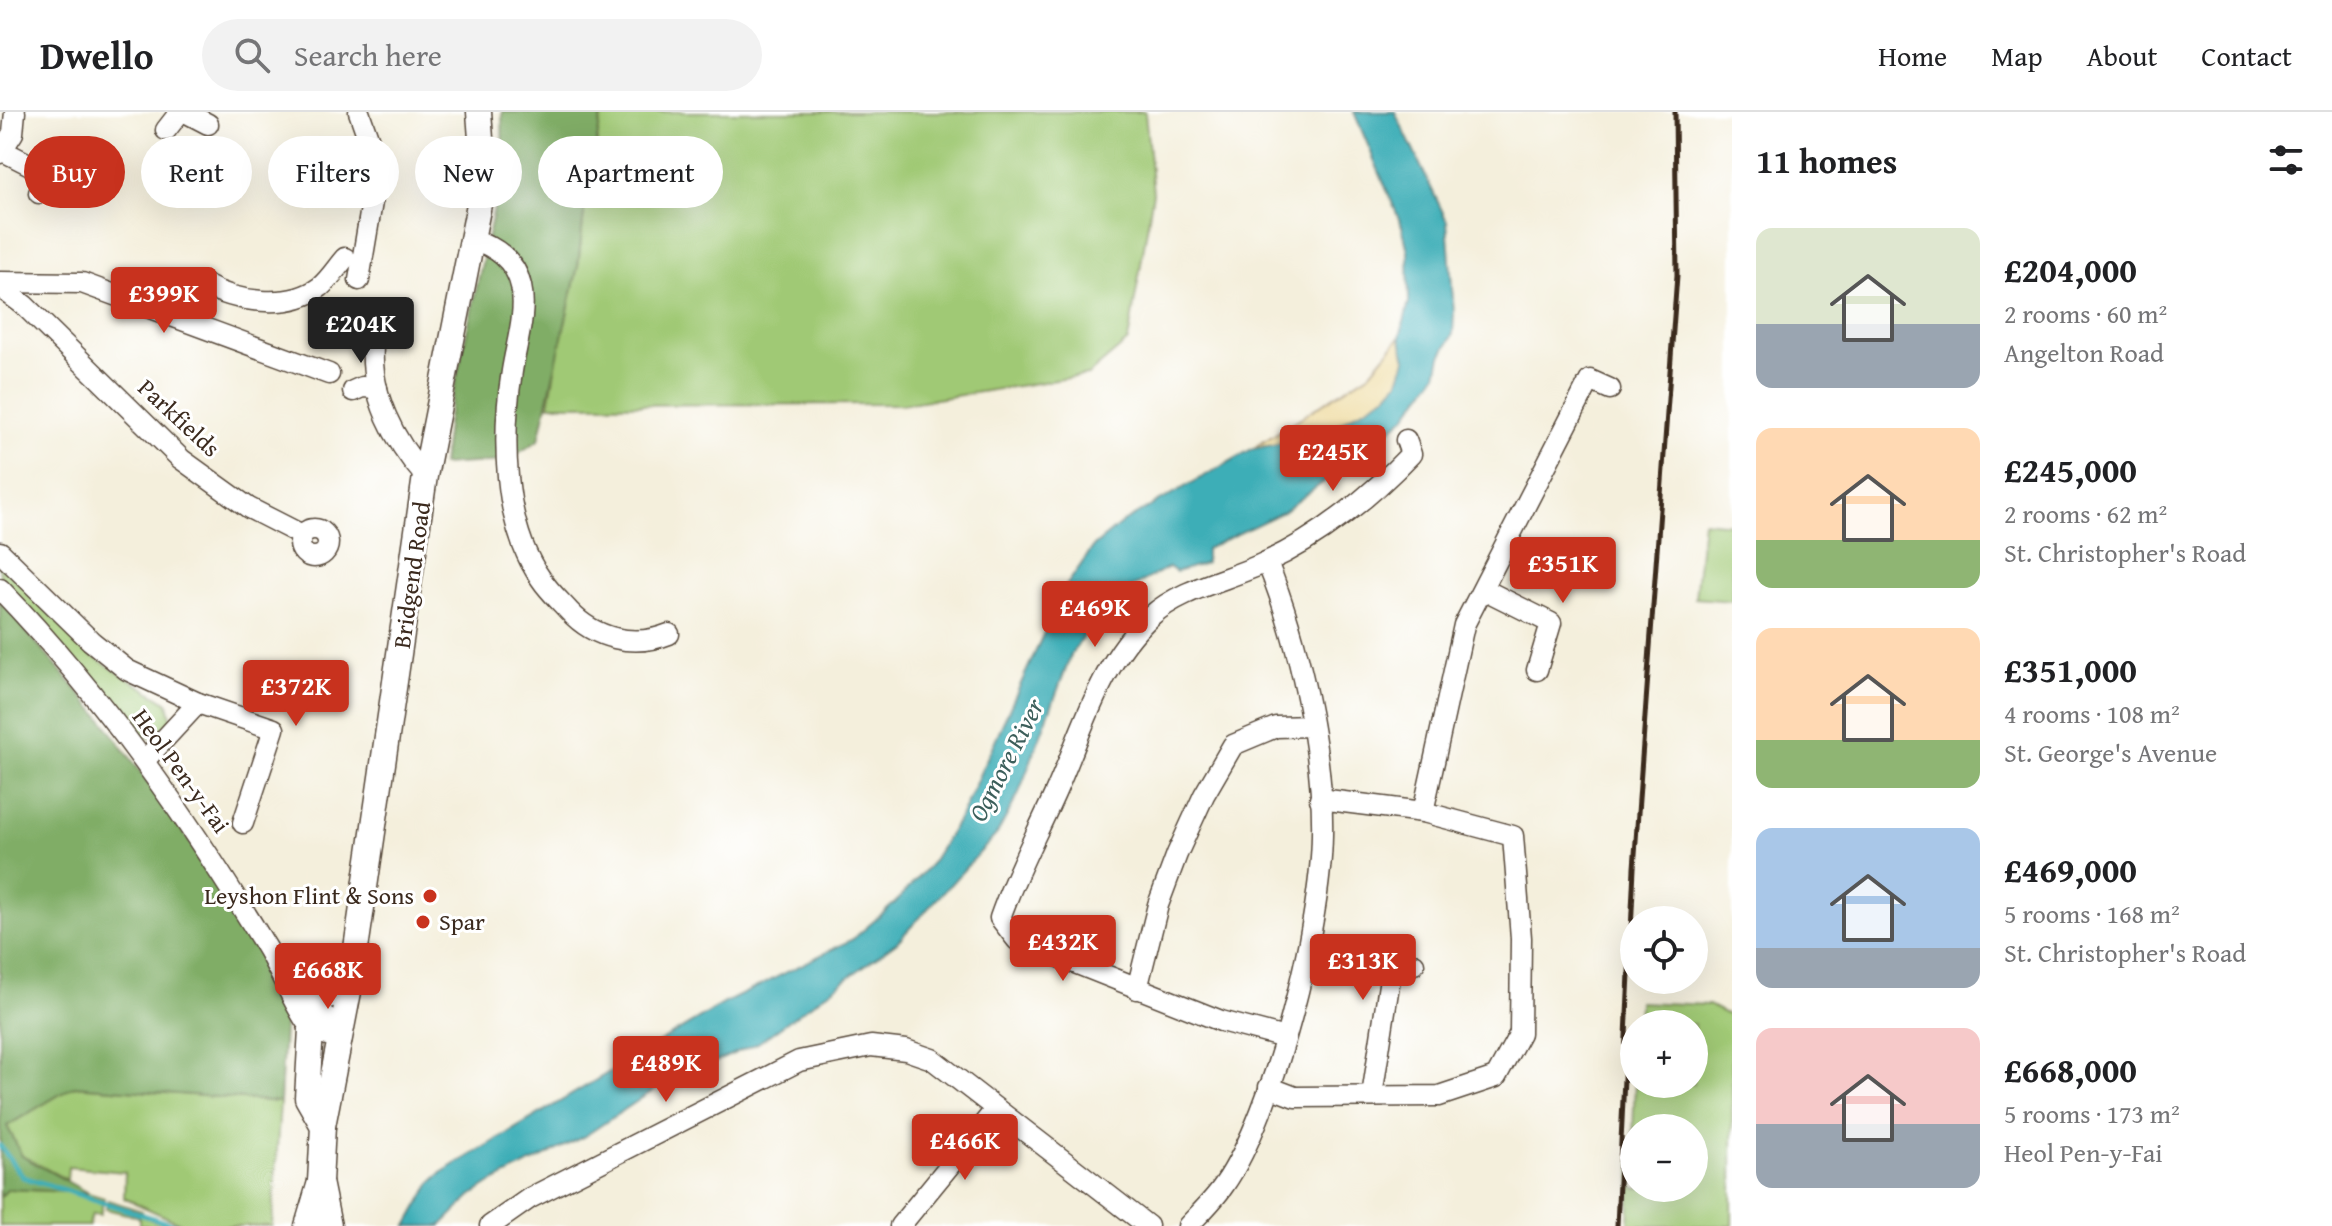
<!DOCTYPE html>
<meta charset="utf-8">
<style>
:root{--surface:#fff;--page:#f2f2f2;--text:#202124;--muted:#757577;--line:#e0e0e0;--accent:#c8321e}
body{margin:0;font-family:"Gentium Book Plus",serif;background:var(--page);color:var(--text);height:100vh;display:flex;flex-direction:column;font-size:30px;white-space:nowrap}
*{box-sizing:border-box;margin:0}
p{font-size:26px;color:var(--muted)}
.icon{flex:none;width:44px;height:44px;fill:none;stroke:currentColor;stroke-width:2;stroke-linecap:round;stroke-linejoin:round}
.map{position:relative;flex:1;overflow:hidden}
.drawer{display:flex;flex-direction:column;background:var(--surface);width:600px}
.drawer>*{flex:none}
.hud{position:absolute;left:24px;top:24px;width:760px;height:72px;display:flex;gap:16px}
.fabs{position:absolute;left:1620px;top:794px;display:grid;gap:16px}
.fabs a{display:grid;place-items:center;width:88px;height:88px;border-radius:50%;background:var(--surface);box-shadow:0 8px 32px #0002;font-size:40px}
.price{position:absolute;translate:-50% -68px;padding:0 18px;border-radius:8px;background:var(--accent);color:#fff;font-size:26px;line-height:52px;filter:drop-shadow(0 2px 4px #0008)}
.price::after{content:'';position:absolute;left:50%;top:48px;width:24px;height:18px;margin-left:-12px;background:inherit;clip-path:polygon(0 0,100% 0,50% 100%)}
.price.current{background:#222;color:#fff}
ul{padding:0;list-style:none}
li{display:flex;align-items:center;gap:24px;height:200px;padding:0 24px}
li span{display:grid;place-items:center;flex:none;width:224px;height:160px;border-radius:16px;color:#555}
li>.icon{margin-inline-start:auto}
span .icon{width:96px;height:96px;fill:#fffc;stroke-width:1}
li b{font-size:34px}
h2{display:flex;justify-content:space-between;align-items:center;height:96px;padding:0 24px;font-size:34px}
.pill{padding:0 28px;border-radius:36px;background:var(--surface);box-shadow:0 8px 32px #0002;font-size:28px;line-height:72px}
.pill.current{background:var(--accent);color:#fff}
header{display:flex;align-items:center;gap:48px;box-sizing:border-box;height:112px;padding:0 40px;background:var(--surface);border-bottom:2px solid var(--line)}
header strong{font-size:38px}
nav{display:flex;gap:44px;margin-inline-start:auto;font-size:28px}
.search{width:560px;height:72px;background:var(--page);display:flex;align-items:center;gap:20px;box-sizing:border-box;padding:0 28px;border-radius:44px;color:var(--muted);font-size:30px}
main{display:flex;flex:1;min-height:0}
.map>svg:first-child{display:block}
.green{fill:#a0c974;stroke:#6e7a49;stroke-width:2;fill-rule:evenodd}
.forest{fill:#80ad66;stroke:#5e6c42;stroke-width:2}
.sand{fill:#eeda9e;stroke:#94825e;stroke-width:2}
.water{fill:#3daeb7;stroke:#3c6c6a;stroke-width:2}
.lines{fill:none;stroke-linecap:round;stroke-linejoin:round}
.stream{stroke:#3daeb7;stroke-width:5}
.minor-casing{stroke:#57483a;stroke-width:23}
.major-casing{stroke:#57483a;stroke-width:27}
.minor{stroke:#fff;stroke-width:20}
.major{stroke:#fff;stroke-width:24}
.rail{stroke:#3b2a1e;stroke-width:5}
.poi-dot{fill:#c8321e;stroke:#fff;stroke-width:3}
.labels{text-anchor:middle;stroke-width:6;stroke-linejoin:round;paint-order:stroke}
.street-label{font-size:24px;fill:#3b2a1e;stroke:#fff}
.poi-label{font-size:24px;fill:#3b2a1e;stroke:#fff;text-anchor:end}
.water-label{font-size:26px;font-style:italic;fill:#3c5f5b;stroke:#fff}
</style>
<header>
<strong>Dwello</strong>
<div class="search"><svg class="icon" aria-label="search" viewBox="0 0 24 24"><circle cx="10" cy="10" r="6"/><path d="M15 15l6 6"/></svg>Search here</div>
<nav><a>Home</a><a>Map</a><a>About</a><a>Contact</a></nav>
</header>
<main>
<div class="map">
<svg width="1732" height="1114" viewBox="0 0 1732 1114">
<rect width="100%" height="100%" fill="#fff"/>
<filter id="ink" filterUnits="userSpaceOnUse"><feTurbulence type="fractalNoise" baseFrequency=".0125" numOctaves="2"/><feDisplacementMap in="SourceGraphic" scale="16" xChannelSelector="R" yChannelSelector="G"/><feConvolveMatrix kernelMatrix="1 2 1 2 8 2 1 2 1" color-interpolation-filters="sRGB"/></filter>
<filter id="wash" filterUnits="userSpaceOnUse"><feTurbulence type="fractalNoise" baseFrequency=".006" numOctaves="4" result="noise"/><feDisplacementMap in="SourceGraphic" scale="32" xChannelSelector="R" yChannelSelector="G"/><feGaussianBlur stdDeviation="1.8" result="paint"/><feColorMatrix in="noise" values="0 0 0 0 0 0 0 0 0 0 0 0 0 0 0 0 0 1.4 0 .05"/><feComposite in="paint" operator="in"/></filter>
<g filter="url(#wash)">
<rect width="100%" height="100%" fill="#f4efdc"/>
<g class="green">
<polygon points="602,0 1145,0 1153,81 1128,229 1088,263 904,292 549,293 564,205 578,154 585,92"/>
<polygon points="1703,409 1732,412 1732,489 1695,486"/>
<polygon points="0,450 92,544 168,591 172,610 152,626 138,624 0,467"/>
<path d="M1639,890L1709,893L1732,905V1114H1629L1635,972H1694V912H1638ZM1634,1016H1694V1076H1634Z"/>
<polygon points="74,974 280,990 272,1114 186,1114 124,1086 125,1060 68,1055 67,1068 22,1044 7,1014"/>
<polygon points="8,1077 88,1081 104,1086 100,1103 92,1102 89,1114 0,1114 0,1085"/>
<polygon points="108,1088 142,1099 144,1105 169,1114 139,1114 139,1105 106,1097"/>
</g>
<g class="forest">
<polygon points="502,0 602,0 585,92 578,154 539,328 506,349 442,353 448,305 503,56"/>
<polygon points="0,489 103,608 178,712 286,880 280,990 74,974 7,1014 22,1044 88,1081 8,1077 0,1085"/>
</g>
<polygon class="sand" points="1400,225 1406,247 1399,269 1387,283 1318,324 1252,337 1370,261"/>
<polygon class="water" points="1354,0 1395,0 1447,109 1454,201 1453,222 1441,244 1437,262 1406,304 1359,344 1283,400 1206,437 1206,451 1176,460 1169,455 1119,483 1088,517 1071,543 1018,683 997,722 897,830 758,931 657,976 585,1024 491,1071 471,1084 441,1114 407,1114 431,1071 444,1059 725,891 853,827 896,790 932,750 961,703 1064,477 1094,434 1123,410 1252,337 1318,324 1387,283 1399,269 1406,247 1400,225 1409,191 1408,139 1402,114"/>
<g class="lines">
<polyline class="stream" points="0,1034 23,1065 178,1114"/>
</g>
</g>
<g filter="url(#ink)">
<g class="lines">
<defs>
<g id="minor">
<polyline points="185,0 208,12"/>
<polyline points="359,0 378,54 359,168"/>
<polyline points="166,18 180,0"/>
<polyline points="3,39 48,62 39,81"/>
<polyline points="0,41 13,21 15,0"/>
<path d="M471,126C495,135 515,147 521,174C527,200 516,233 512,259C502,322 502,412 541,467C549,479 560,489 569,499C595,527 634,536 669,522"/>
<polyline points="0,170 82,171 329,262"/>
<path d="M204,172C234,190 289,198 320,175C329,168 337,155 345,146"/>
<polyline points="0,175 24,193 181,347 249,396 302,423"/>
<path d="M373,234C370,283 394,329 425,364"/>
<polyline points="353,279 362,275 377,276"/>
<circle cx="314" cy="431" r="14"/>
<polyline points="0,440 91,529 127,558 198,591 145,648"/>
<path d="M0,477C105,586 190,709 268,838C276,852 304,912 312,917C320,922 332,924 341,927"/>
<polyline points="1485,478 1551,511 1537,558"/>
<polyline points="198,591 274,617 243,711"/>
<polyline points="1423,700 1464,513 1590,268 1610,277"/>
<polyline points="1137,877 1158,793 1177,742 1204,683 1233,633 1276,615 1312,614"/>
<polyline points="297,887 328,906 341,927"/>
<polyline points="308,892 349,880"/>
<path d="M1285,926L1221,909L1017,828L1000,806C1015,762 1037,722 1056,679C1083,618 1100,551 1151,504C1182,476 1229,468 1266,450C1319,426 1371,384 1411,342L1406,328"/>
<polyline points="1269,975 1295,985 1439,984 1496,965 1520,921 1521,826 1513,724 1423,700 1320,687"/>
<polyline points="1372,984 1392,853 1414,852"/>
<polyline points="490,1114 530,1086 799,949 871,934 906,938 932,947 1148,1114"/>
<polyline points="900,1114 995,998"/>
<path d="M1188,1114C1200,1101 1214,1088 1224,1073C1275,1000 1321,812 1322,723C1324,641 1298,526 1267,450"/>
</g>
<g id="major">
<polyline points="311,917 307,986 323,1014"/>
<polyline points="307,1114 320,1070"/>
<polyline points="329,1114 320,1070 323,1014 352,864 425,364 484,67 479,0"/>
</g>
</defs>
<use href="#minor" class="minor-casing"/>
<use href="#major" class="major-casing"/>
<use href="#minor" class="minor"/>
<use href="#major" class="major"/>
<polyline class="rail" points="1617,1114 1634,756 1677,163 1675,0"/>
</g>
</g>
<g class="poi-dot">
<circle cx="430" cy="784" r="8"/>
<circle cx="423" cy="810" r="8"/>
</g>
<g class="labels">
<g class="street-label">
<text transform="translate(179 306) rotate(43)" y="8">Parkfields</text>
<text transform="translate(412 463) rotate(-82)" y="8">Bridgend Road</text>
<text transform="translate(181 659) rotate(54)" y="8">Heol Pen-y-Fai</text>
</g>
<g class="poi-label">
<text x="414" y="792">Leyshon Flint &amp; Sons</text>
<text x="439" y="818" text-anchor="start">Spar</text>
</g>
<g class="water-label">
<text transform="translate(1006 648) rotate(-63)" y="9">Ogmore River</text>
</g>
</g>
</svg>
<div class="fabs">
<a><svg class="icon" aria-label="locate" viewBox="0 0 24 24"><circle cx="12" cy="12" r="6"/><path d="M12 2v4M12 18v4M2 12h4M18 12h4"/></svg></a>
<a>+</a>
<a>−</a>
</div>
<b class="price" style="left:164px;top:223px">£399K</b>
<b class="price current" style="left:361px;top:253px">£204K</b>
<b class="price" style="left:1333px;top:381px">£245K</b>
<b class="price" style="left:1563px;top:493px">£351K</b>
<b class="price" style="left:1095px;top:537px">£469K</b>
<b class="price" style="left:296px;top:616px">£372K</b>
<b class="price" style="left:1063px;top:871px">£432K</b>
<b class="price" style="left:1363px;top:890px">£313K</b>
<b class="price" style="left:328px;top:899px">£668K</b>
<b class="price" style="left:666px;top:992px">£489K</b>
<b class="price" style="left:965px;top:1070px">£466K</b>
<div class="hud">
<a class="pill current">Buy</a>
<a class="pill">Rent</a>
<a class="pill">Filters</a>
<a class="pill">New</a>
<a class="pill">Apartment</a>
</div>
</div>
<section class="drawer">
<h2>11 homes<svg class="icon" aria-label="filters" viewBox="0 0 24 24"><path d="M4 7h16M4 17h16"/><circle cx="9" cy="7" r="2"/><circle cx="15" cy="17" r="2"/></svg></h2>
<ul>
<li><span style="background:linear-gradient(#dfe7d0 60%,#9aa5b1 0)"><svg class="icon" aria-label="home" viewBox="0 0 24 24"><path d="M3 11l9-7 9 7M6 9v11h12V9"/></svg></span><div><b>£204,000</b><p>2 rooms · 60 m²</p><p>Angelton Road</p></div></li>
<li><span style="background:linear-gradient(#ffd9b3 70%,#8fb573 0)"><svg class="icon" aria-label="home" viewBox="0 0 24 24"><path d="M3 11l9-7 9 7M6 9v11h12V9"/></svg></span><div><b>£245,000</b><p>2 rooms · 62 m²</p><p>St. Christopher's Road</p></div></li>
<li><span style="background:linear-gradient(#ffd9b3 70%,#8fb573 0)"><svg class="icon" aria-label="home" viewBox="0 0 24 24"><path d="M3 11l9-7 9 7M6 9v11h12V9"/></svg></span><div><b>£351,000</b><p>4 rooms · 108 m²</p><p>St. George's Avenue</p></div></li>
<li><span style="background:linear-gradient(#a9c7e8 75%,#9aa5b1 0)"><svg class="icon" aria-label="home" viewBox="0 0 24 24"><path d="M3 11l9-7 9 7M6 9v11h12V9"/></svg></span><div><b>£469,000</b><p>5 rooms · 168 m²</p><p>St. Christopher's Road</p></div></li>
<li><span style="background:linear-gradient(#f6c9c9 60%,#9aa5b1 0)"><svg class="icon" aria-label="home" viewBox="0 0 24 24"><path d="M3 11l9-7 9 7M6 9v11h12V9"/></svg></span><div><b>£668,000</b><p>5 rooms · 173 m²</p><p>Heol Pen-y-Fai</p></div></li>
</ul>
</section>
</main>
